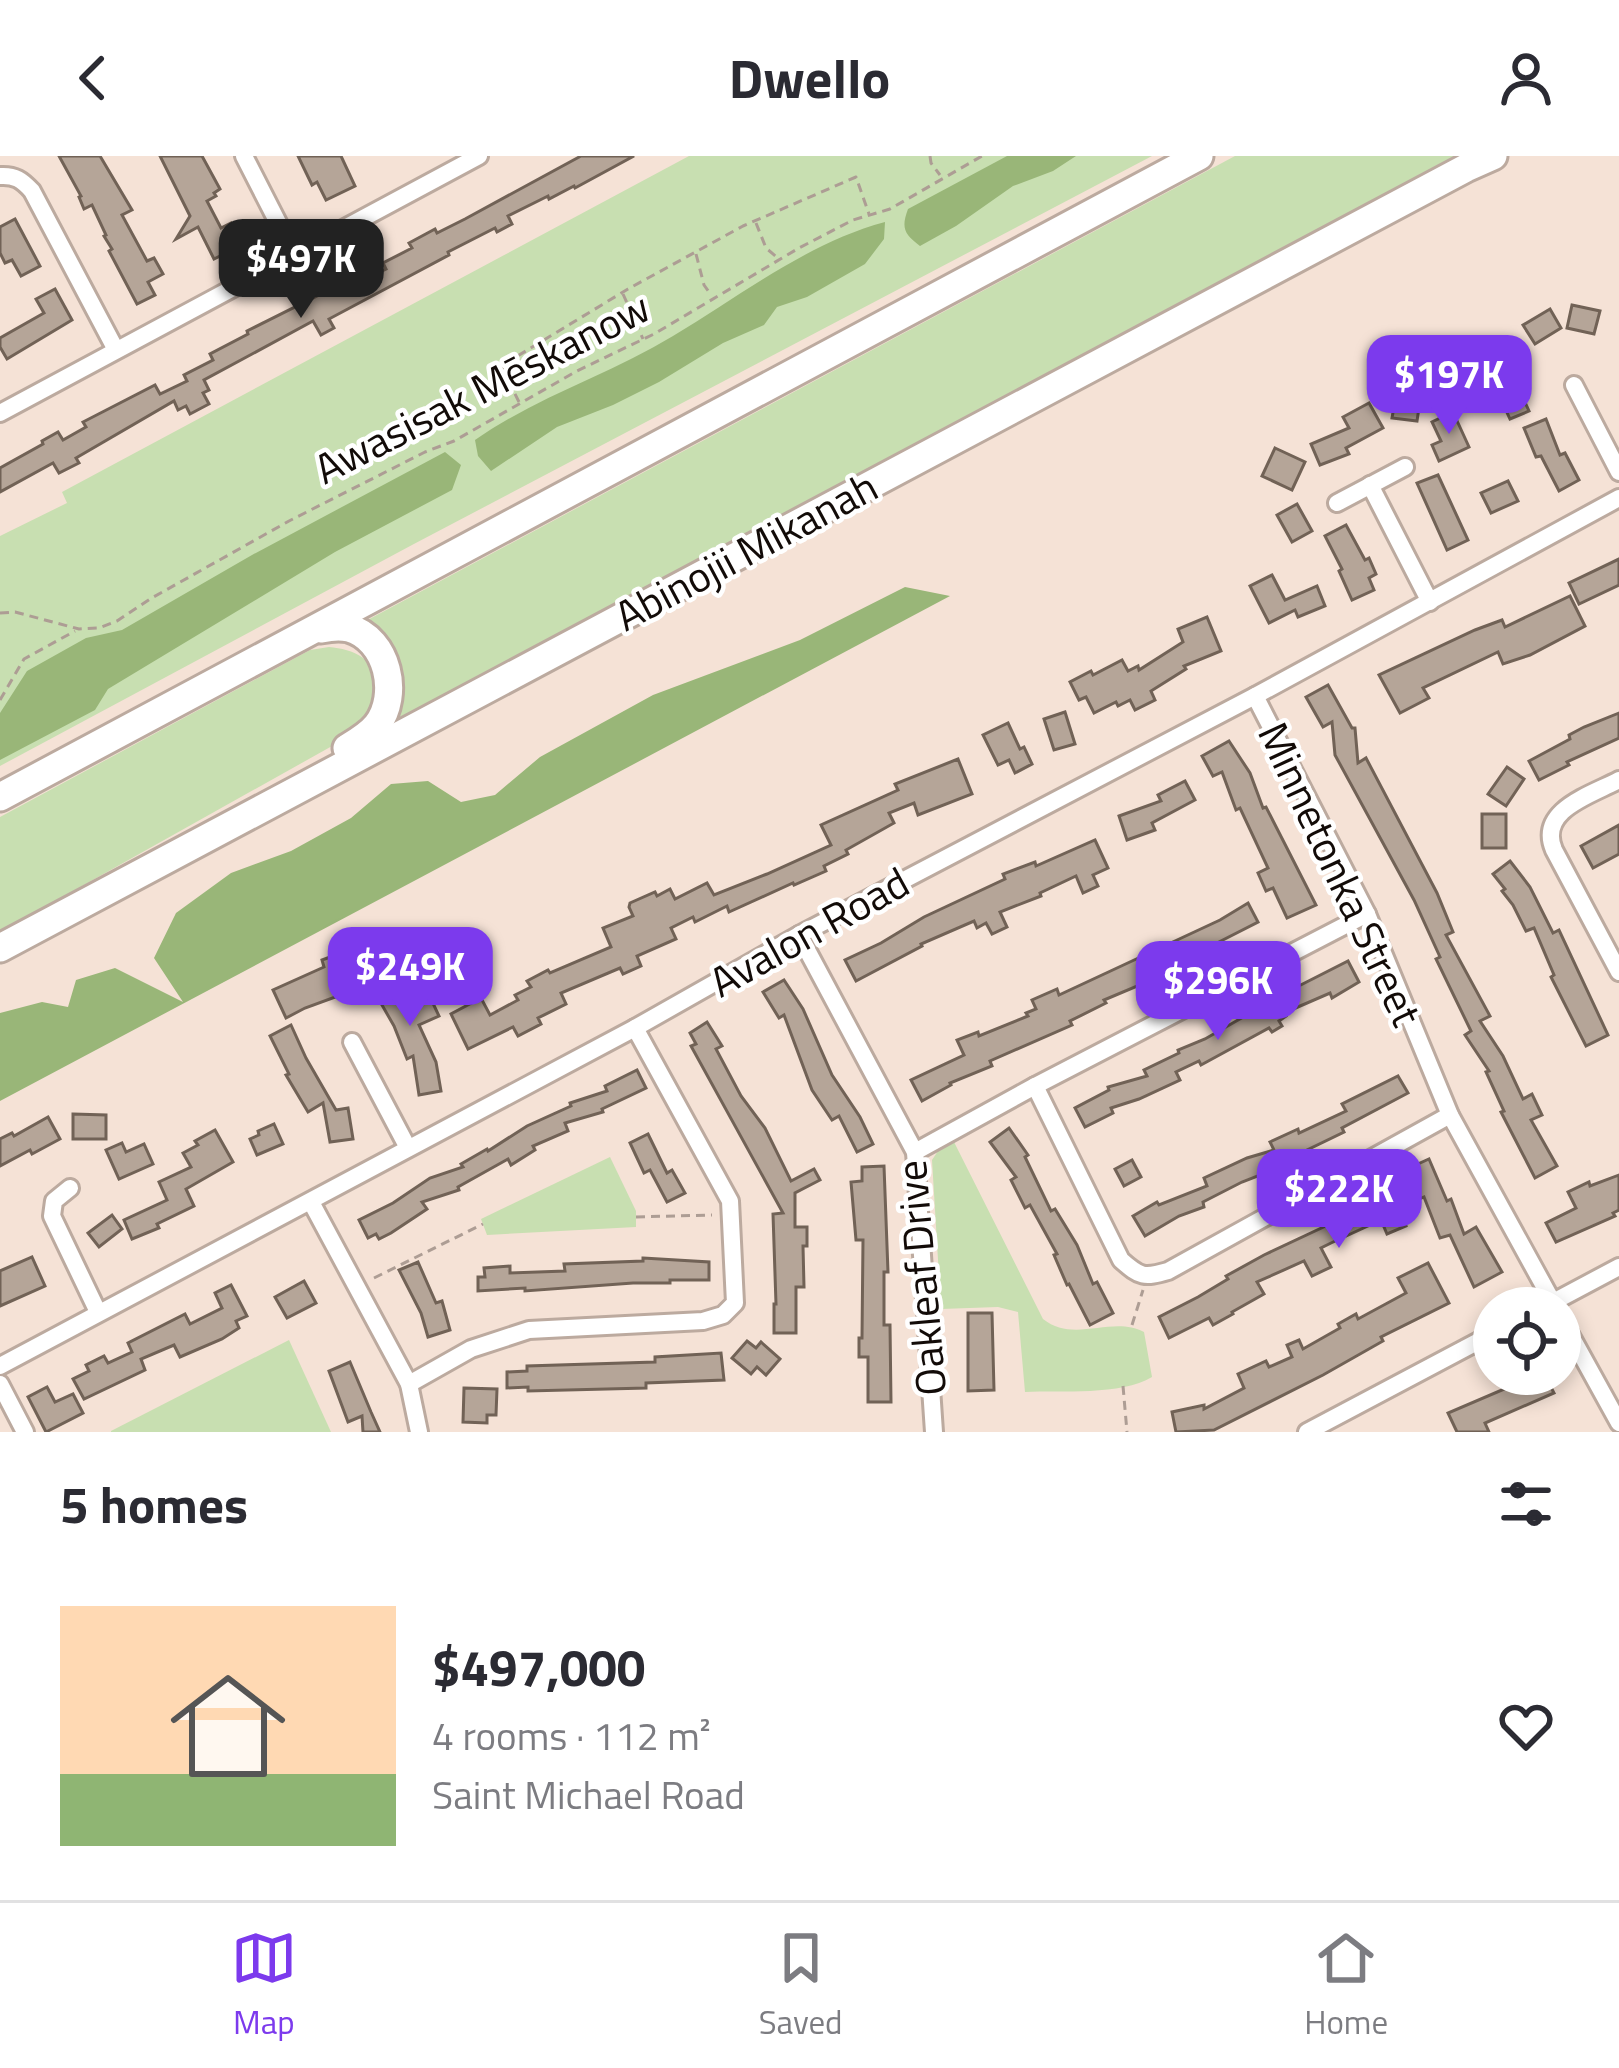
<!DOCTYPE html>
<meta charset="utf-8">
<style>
:root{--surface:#fff;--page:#f2f2f3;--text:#2b2b33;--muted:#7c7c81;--line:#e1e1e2;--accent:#7c3aed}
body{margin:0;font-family:"Titillium Web",sans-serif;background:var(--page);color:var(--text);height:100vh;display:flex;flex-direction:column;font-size:45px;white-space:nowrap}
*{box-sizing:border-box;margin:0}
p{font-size:39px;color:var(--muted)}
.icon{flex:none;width:66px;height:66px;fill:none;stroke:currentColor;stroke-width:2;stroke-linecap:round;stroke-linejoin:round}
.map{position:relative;height:1276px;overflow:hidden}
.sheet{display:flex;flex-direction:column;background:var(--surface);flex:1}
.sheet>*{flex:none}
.controls{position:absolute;left:1473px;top:1131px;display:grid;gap:24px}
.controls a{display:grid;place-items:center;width:108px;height:108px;border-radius:50%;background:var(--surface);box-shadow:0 6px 18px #0003;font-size:60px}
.price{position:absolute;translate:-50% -102px;padding:0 27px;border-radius:24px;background:var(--accent);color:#fff;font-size:39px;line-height:78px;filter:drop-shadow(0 3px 6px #0008)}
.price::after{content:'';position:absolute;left:50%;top:72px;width:36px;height:27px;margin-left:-18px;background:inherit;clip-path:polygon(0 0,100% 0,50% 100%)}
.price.selected{background:#222;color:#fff}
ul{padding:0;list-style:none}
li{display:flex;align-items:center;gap:36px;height:300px;padding:0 60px}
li+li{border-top:3px solid var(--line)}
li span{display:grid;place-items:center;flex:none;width:336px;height:240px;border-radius:0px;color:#555}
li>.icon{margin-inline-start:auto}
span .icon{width:144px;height:144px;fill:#fffc;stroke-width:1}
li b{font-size:51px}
h2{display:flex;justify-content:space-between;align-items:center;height:144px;padding:0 60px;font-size:51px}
header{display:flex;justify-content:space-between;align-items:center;height:156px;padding:0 60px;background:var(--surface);font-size:54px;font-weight:700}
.menu{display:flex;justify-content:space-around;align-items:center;height:168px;border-top:3px solid var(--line);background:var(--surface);font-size:33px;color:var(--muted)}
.menu a{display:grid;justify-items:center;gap:6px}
.menu .selected{color:var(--accent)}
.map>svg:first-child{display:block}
.green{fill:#c8dfb1}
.forest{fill:#99b678}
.building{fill:#b5a598;stroke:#716256;stroke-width:3}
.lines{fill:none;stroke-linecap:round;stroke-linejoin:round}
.minor-casing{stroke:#bcaa9f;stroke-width:22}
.primary-casing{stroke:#bcaa9f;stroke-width:33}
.path{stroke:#ad9d94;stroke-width:3;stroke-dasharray:9 6;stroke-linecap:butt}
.minor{stroke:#fff;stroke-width:16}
.primary{stroke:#fff;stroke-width:27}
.labels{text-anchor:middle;stroke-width:9;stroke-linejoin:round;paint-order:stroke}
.street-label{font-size:42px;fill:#120b08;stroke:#fff}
</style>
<header><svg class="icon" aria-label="back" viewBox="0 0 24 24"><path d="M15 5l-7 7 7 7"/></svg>Dwello<svg class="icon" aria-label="person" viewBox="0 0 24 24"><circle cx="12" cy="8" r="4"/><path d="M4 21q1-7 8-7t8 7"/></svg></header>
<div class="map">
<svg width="1619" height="1276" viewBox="0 0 1619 1276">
<rect width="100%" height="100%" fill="#f5e2d6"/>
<g class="green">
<polygon points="689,0 1152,0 412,389 0,610 0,380 67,347 62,336"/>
<polygon points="1235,0 1475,0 392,574 362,467"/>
<path d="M329,491C353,493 378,503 378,532C378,543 370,559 366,571L0,776V661L310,494Z"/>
<path d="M954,986L1043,1163C1074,1188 1112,1159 1144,1176L1152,1221C1121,1240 1061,1234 1025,1236L1018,1156L998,1151L941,1153L932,1004L938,995Z"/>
<polygon points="610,1001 636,1055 636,1071 487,1079 481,1063"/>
<polygon points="289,1184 331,1276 111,1276 111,1275"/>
</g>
<g class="forest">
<path d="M1007,0H1076L1053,15L1013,30L956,70L920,90C904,78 901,72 908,53Z"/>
<path d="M885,66L884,83L865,108L807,141L777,151L764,169L723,187L659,226L613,249L557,271L491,315L478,300L475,284C536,241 609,219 673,180C742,139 807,87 885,66Z"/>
<polygon points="445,296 461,309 452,334 335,396 108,533 95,554 0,604 0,557 27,515 86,482 122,474 252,399"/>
<polygon points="905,431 950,440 0,945 0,857 42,846 68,851 76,824 115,812 183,846 154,802 176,757 231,717 291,695 351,662 391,628 428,625 461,646 495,639 540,601 653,539 800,484"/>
</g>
<g class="building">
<polygon points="59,0 100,0 132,54 122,59 147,105 154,102 163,118 148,126 155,139 137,148 109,95 112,93 104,80 106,79 92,49 84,53 79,41 81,40"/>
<polygon points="160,0 202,0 220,33 214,37 216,40 207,45 221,72 231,67 240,87 228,93 230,95 214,103 198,71 176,83 190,60"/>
<polygon points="298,0 341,0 355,30 326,44 317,26 312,29"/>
<polygon points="581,0 634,0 575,32 574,30 549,43 548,40 508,60 512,68 497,76 495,72 448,96 449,99 329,163 334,172 321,179 313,165 204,224 209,234 203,237 209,248 190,258 186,250 178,254 174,245 76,302 79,307 59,317 53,307 0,336 0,312 43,288 42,285 58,276 63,284 86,271 83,266 155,229 160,238 187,225 184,219 213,204 210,198 248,178 247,175 341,128 344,133 386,113 383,107 412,92 409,87 435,73 437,77 465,63"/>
<polygon points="15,63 40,110 21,120 12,104 5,107 0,97 0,71"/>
<polygon points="55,133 72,164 7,203 0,191 0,182 44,157 36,143"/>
<polygon points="1572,149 1600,155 1594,178 1567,172"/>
<polygon points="1550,153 1561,172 1535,188 1523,169"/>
<polygon points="1496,186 1528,195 1519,225 1488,215"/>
<polygon points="1518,231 1529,255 1510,263 1499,239"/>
<polygon points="1397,234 1412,236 1411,244 1420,245 1417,265 1392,262"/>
<polygon points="1369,247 1383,272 1346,292 1349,298 1320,309 1311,288 1349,272 1343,261"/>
<polygon points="1453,256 1469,291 1439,305 1432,289 1441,285 1432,266"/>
<polygon points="1546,263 1560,299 1565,297 1579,324 1559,335 1541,300 1536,301 1524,272"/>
<polygon points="1275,292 1305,306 1292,334 1262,320"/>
<polygon points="1438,319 1468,384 1447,394 1417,327"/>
<polygon points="1508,325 1518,345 1491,357 1481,337"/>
<polygon points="1297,348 1312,375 1292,386 1277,359"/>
<polygon points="1346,369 1365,404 1369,402 1376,418 1369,422 1374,434 1352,444 1339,415 1342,413 1325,380"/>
<polygon points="1619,403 1619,429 1579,448 1569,427"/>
<polygon points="1272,419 1285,444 1317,430 1325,450 1298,461 1295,454 1269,467 1250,430"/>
<polygon points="1570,440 1585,470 1530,499 1503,508 1498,496 1423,532 1429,542 1400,557 1379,519 1475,474 1502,464 1505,471"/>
<polygon points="1207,461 1221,495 1184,510 1186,513 1151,535 1155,544 1135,554 1130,544 1118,550 1116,546 1094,557 1086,541 1079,544 1070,526 1091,515 1093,519 1122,504 1128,515 1138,510 1139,514 1183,486 1178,473"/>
<polygon points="1328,529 1352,572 1355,572 1358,607 1366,602 1437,737 1453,776 1446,779 1490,860 1480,865 1503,900 1523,943 1532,938 1542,959 1531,964 1557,1010 1535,1022 1501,956 1504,955 1486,916 1489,915 1465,879 1471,875 1436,803 1440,801 1414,744 1335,599 1332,566 1323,571 1306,541"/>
<polygon points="1065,556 1075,588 1054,594 1044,563"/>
<polygon points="1619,557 1619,582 1567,606 1569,609 1539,624 1529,605 1570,583 1569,579 1584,571"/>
<polygon points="1008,567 1020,593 1024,591 1032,608 1015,617 1009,604 998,609 983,579"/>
<polygon points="1229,585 1250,617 1263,652 1266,651 1316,749 1287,762 1273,732 1266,735 1258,717 1268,712 1240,652 1236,654 1222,616 1213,620 1202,600"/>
<polygon points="958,603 972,638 918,659 914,647 889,657 894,667 846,694 848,698 824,710 826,715 794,729 793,727 729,756 727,750 695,766 693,761 671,772 676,783 637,800 641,810 623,818 620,812 561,837 566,848 538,862 541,868 518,880 513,871 468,893 451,858 481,842 490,859 518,844 515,839 531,831 527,825 548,814 550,817 611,791 603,772 633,760 629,751 630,747 655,736 657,740 670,733 675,743 707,727 714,739 767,718 831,689 821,669 898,634 895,628"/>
<polygon points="1507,611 1524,623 1506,650 1488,638"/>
<polygon points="1185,625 1195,644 1152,667 1155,674 1127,684 1119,660 1161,645 1158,639"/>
<rect x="1482" y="658" width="24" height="34"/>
<polygon points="1619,669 1619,698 1593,712 1581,690"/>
<polygon points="1095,684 1108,712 1093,719 1098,730 1083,737 1076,720 1040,737 1041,740 1000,756 1007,771 992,778 986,767 977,772 974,765 921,788 922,790 856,825 845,804 881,787 924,761 1005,723 1003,718 1035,706 1036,710"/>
<polygon points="1510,705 1530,731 1553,777 1559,774 1608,879 1586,890 1551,821 1554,819 1534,772 1526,775 1513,749 1502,735 1505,733 1493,718"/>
<polygon points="1248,747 1258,766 1219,786 1220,790 1166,818 1104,844 1106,847 1070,865 1072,869 990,905 992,910 950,927 951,929 922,945 911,924 964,899 957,884 978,876 979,880 1028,860 1026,857 1036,853 1032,844 1057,833 1059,839 1220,764"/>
<polygon points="344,796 357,833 305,852 286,862 273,834 324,811 322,804"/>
<polygon points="1348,805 1359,826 1332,842 1330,837 1284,857 1286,860 1279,865 1282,870 1272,876 1269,872 1201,909 1199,905 1176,916 1180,924 1139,943 1111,952 1113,957 1085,971 1075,952 1109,934 1108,931 1147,920 1144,914 1179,897 1178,894 1205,883 1285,837"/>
<polygon points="393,815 413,851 431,843 439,860 419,869 436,906 441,935 419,939 413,900 407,903 394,870 370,828"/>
<polygon points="784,824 803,853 832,919 860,961 873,988 857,996 839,960 832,964 812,934 784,859 779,862 763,836"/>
<polygon points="707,866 722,890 716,893 741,940 765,972 791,1025 814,1013 820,1024 795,1037 795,1071 807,1071 807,1090 803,1090 804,1131 796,1131 796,1177 774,1177 774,1148 776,1148 773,1058 783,1057 691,890 696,888 690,877"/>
<polygon points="291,869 306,902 336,954 348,952 353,983 330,986 323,947 308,956 286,919 289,918 270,880"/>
<polygon points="637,914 646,932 602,953 603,956 565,967 568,975 533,990 535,994 511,1009 508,1003 458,1031 459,1034 422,1046 427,1053 391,1077 379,1083 376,1078 368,1082 359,1064 393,1047 430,1022 463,1011 461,1008 487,993 488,995 527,970 571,950 570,947 607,935 605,930"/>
<polygon points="1398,920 1408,937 1342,972 1344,976 1272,1011 1273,1014 1242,1026 1203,1046 1204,1051 1179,1060 1145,1080 1133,1060 1157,1046 1159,1049 1207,1030 1204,1022 1247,1002 1274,994 1270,986 1298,973 1299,977 1346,955 1342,948"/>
<polygon points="73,958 106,959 106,983 73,983"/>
<polygon points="48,961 60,983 32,998 30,994 0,1010 0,983 12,977 14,980"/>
<polygon points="274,968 283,988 257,999 250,983 259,979 258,975"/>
<polygon points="1009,972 1028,999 1025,1001 1051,1055 1055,1053 1077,1089 1093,1128 1097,1126 1113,1157 1090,1169 1069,1128 1067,1129 1054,1099 1057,1098 1030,1049 1025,1052 1011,1024 1016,1021 990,986"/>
<polygon points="215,974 233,1006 186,1033 194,1050 157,1068 159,1072 132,1083 124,1064 167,1044 159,1026 191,1011 183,997 198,989 195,985"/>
<polygon points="648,978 667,1017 672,1014 685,1037 667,1046 650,1014 644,1017 630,987"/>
<polygon points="122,987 126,996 144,988 153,1008 119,1023 106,994"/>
<polygon points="1429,1003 1447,1045 1451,1043 1464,1078 1476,1071 1502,1116 1474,1131 1450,1079 1440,1082 1424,1041 1399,1052 1406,1070 1387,1078 1381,1064 1331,1087 1321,1092 1331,1111 1312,1120 1304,1105 1257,1126 1264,1138 1232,1156 1233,1158 1213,1169 1209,1162 1169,1182 1159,1161 1198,1141 1228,1123 1226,1120 1264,1099 1332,1067 1331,1064 1413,1028 1407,1013"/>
<polygon points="1132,1004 1141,1021 1124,1030 1115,1013"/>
<polygon points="884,1010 888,1116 884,1116 884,1169 890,1169 891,1246 868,1246 868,1201 859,1201 859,1182 862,1182 863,1084 856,1084 851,1026 862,1025 862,1011"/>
<polygon points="1619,1019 1619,1054 1613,1057 1615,1060 1556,1086 1546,1067 1576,1052 1568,1036 1589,1026 1590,1030"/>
<polygon points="112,1059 122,1073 99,1091 88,1077"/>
<polygon points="32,1101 45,1130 0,1150 0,1115"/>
<polygon points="643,1102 709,1106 709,1124 670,1124 670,1127 633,1127 525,1135 525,1132 478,1135 478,1121 485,1121 484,1112 510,1110 510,1117 565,1115 564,1108 643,1105"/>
<polygon points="418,1106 436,1147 442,1145 450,1174 428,1181 421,1157 399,1114"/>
<polygon points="1428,1107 1449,1147 1381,1181 1383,1185 1323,1219 1214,1274 1176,1276 1172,1256 1204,1249 1204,1253 1244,1232 1238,1218 1266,1205 1269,1211 1292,1201 1287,1189 1299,1184 1303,1193 1340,1172 1338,1168 1356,1158 1358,1163 1406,1137 1398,1122"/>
<polygon points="304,1125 316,1147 287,1162 275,1141"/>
<polygon points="231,1129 247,1160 236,1165 239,1172 222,1183 180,1201 174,1189 141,1203 145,1214 84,1243 73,1223 89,1215 86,1209 104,1200 108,1207 132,1196 128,1187 185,1158 190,1168 222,1152 215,1137"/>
<polygon points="968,1157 992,1157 994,1234 968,1235"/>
<polygon points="747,1185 756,1192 761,1186 780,1203 766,1219 757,1211 751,1218 732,1202"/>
<polygon points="721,1197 724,1224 646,1227 646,1232 528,1235 528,1231 507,1232 507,1216 527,1215 527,1210 655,1206 655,1201"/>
<polygon points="350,1206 371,1256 380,1276 363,1276 362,1260 348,1266 329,1215"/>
<polygon points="1524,1218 1544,1218 1554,1237 1485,1267 1489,1276 1457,1276 1448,1257 1516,1228 1513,1223"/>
<polygon points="47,1231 55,1246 73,1238 83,1257 46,1276 28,1241"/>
<polygon points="464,1232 497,1233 496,1259 487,1259 487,1267 463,1266"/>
</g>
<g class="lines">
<defs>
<g id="minor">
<polyline points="244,0 294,98"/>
<path d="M0,20C15,19 22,24 32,35L116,194"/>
<polyline points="1574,229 1619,316"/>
<polyline points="0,257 479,0"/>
<polyline points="1370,329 1430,446"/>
<polyline points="1337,347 1405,311"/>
<polyline points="1255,540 1367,758 1450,959 1556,1152"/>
<path d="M1619,624C1591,639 1537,654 1554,694L1619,816"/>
<polyline points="799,779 915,996 934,1276"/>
<polyline points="352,886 408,992"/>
<path d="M1035,930L1121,1104C1140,1121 1144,1122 1168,1115L1450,959"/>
<polyline points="915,996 1035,930 1367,758"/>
<polyline points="70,1032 54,1045 52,1060 98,1156"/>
<polyline points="311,1046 409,1228 419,1276"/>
<polyline points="1542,1152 1619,1111"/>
<polyline points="1560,1160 1619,1267"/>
<polyline points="0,1210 635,872 799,779 1255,540 1619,342"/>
<polyline points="0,1228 25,1276"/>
<polyline points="409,1228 471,1193 529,1174 703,1165 723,1159 735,1147 730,1045 635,872"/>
<polyline points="1307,1276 1494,1177"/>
</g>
<g id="primary">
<path d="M321,473C330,471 340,470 349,472C388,483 400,539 377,569C369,579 357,586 347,592"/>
<polyline points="0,641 1199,0"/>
<polyline points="0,792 1466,12 1493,0"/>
</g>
</defs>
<use href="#minor" class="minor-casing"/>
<use href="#primary" class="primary-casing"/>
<g class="path">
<polyline points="930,0 931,7 940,19"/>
<polyline points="756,67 766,92 779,103"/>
<polyline points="696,98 704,129 711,139"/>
<polyline points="623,138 643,183"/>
<polyline points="519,246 501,210 628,133 743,70 856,21 869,58"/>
<polyline points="0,457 15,456 79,473 99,472 117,465 150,443 289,365 425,296 454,285 577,215 654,178 799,92 853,64 890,53 982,0"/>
<polyline points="0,544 24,503 75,475"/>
<polyline points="636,1061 712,1059"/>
<polyline points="374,1122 483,1068"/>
<polyline points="1132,1169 1143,1134"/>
<polyline points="1123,1230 1127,1276"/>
</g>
<use href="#minor" class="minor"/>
<use href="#primary" class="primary"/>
</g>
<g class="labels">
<g class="street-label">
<text transform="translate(482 232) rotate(-27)" y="15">Awasisak Mēskanow</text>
<text transform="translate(746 395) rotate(-28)" y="15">Abinojii Mikanah</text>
<text transform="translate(1340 718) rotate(65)" y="15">Minnetonka Street</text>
<text transform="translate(809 776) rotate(-29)" y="15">Avalon Road</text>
<text transform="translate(921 1122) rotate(-95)" y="15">Oakleaf Drive</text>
</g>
</g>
</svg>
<div class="controls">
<a><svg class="icon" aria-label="locate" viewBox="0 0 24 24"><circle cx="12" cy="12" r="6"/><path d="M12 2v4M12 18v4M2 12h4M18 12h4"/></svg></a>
</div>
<b class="price selected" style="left:301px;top:165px">$497K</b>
<b class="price" style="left:1449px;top:281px">$197K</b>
<b class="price" style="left:410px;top:873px">$249K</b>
<b class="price" style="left:1218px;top:887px">$296K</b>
<b class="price" style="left:1339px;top:1095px">$222K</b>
</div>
<section class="sheet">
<h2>5 homes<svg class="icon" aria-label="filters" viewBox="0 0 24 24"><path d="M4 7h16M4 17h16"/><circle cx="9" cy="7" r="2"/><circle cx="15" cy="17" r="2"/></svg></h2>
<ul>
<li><span style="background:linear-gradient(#ffd9b3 70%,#8fb573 0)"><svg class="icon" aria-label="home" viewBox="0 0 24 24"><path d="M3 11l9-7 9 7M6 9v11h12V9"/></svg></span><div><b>$497,000</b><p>4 rooms · 112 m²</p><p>Saint Michael Road</p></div><svg class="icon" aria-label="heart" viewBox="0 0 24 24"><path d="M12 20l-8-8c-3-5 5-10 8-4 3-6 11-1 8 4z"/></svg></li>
</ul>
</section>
<nav class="menu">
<a class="selected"><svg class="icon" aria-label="map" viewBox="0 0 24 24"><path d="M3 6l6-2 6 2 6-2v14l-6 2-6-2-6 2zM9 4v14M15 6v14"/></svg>Map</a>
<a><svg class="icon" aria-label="saved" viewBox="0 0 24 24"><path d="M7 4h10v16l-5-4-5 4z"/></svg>Saved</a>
<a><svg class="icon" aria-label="home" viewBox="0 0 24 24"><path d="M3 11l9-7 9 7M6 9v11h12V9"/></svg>Home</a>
</nav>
